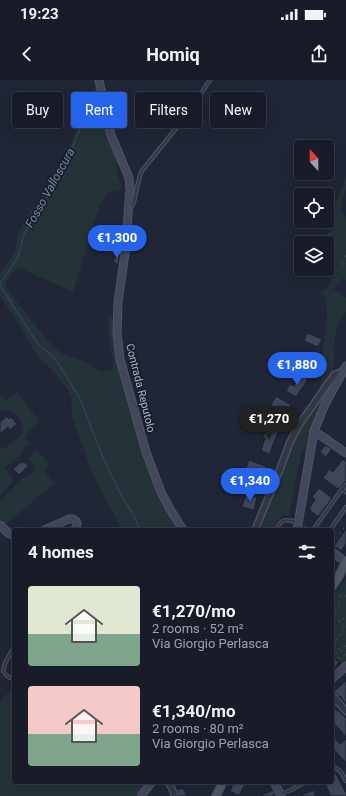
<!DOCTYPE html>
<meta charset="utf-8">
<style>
:root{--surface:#181c28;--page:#212530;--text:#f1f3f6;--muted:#9fa1a8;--line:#363a45;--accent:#2563eb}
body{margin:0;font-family:Roboto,sans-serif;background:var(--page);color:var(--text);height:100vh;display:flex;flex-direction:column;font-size:15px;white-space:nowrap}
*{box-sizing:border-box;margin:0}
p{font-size:13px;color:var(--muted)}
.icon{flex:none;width:22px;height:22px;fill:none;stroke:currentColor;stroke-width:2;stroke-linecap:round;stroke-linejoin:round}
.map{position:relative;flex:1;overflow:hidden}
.panel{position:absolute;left:12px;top:448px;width:322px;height:256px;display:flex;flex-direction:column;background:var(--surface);border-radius:4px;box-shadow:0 4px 16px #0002,0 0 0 1px var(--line)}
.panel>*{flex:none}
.guide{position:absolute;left:12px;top:12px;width:322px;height:36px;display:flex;gap:8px}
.needle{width:26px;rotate:339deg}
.tools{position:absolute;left:294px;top:60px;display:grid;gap:8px}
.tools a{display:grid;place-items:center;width:40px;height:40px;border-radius:4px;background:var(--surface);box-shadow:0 4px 16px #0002,0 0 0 1px var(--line);font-size:20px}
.price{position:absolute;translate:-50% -34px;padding:0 9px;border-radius:14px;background:var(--accent);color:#fff;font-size:13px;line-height:26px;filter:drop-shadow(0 1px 2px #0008)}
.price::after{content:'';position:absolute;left:50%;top:24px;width:12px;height:9px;margin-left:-6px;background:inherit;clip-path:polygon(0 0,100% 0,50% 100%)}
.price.on{background:#222;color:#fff}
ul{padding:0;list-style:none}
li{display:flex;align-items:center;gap:12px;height:100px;padding:0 16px}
li span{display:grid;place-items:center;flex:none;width:112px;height:80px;border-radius:4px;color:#555}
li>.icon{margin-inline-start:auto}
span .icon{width:48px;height:48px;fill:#fffc;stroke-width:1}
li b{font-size:17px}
h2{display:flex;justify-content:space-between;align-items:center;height:48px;padding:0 16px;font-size:17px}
.pill{padding:0 14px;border-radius:4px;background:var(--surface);box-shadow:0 4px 16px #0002,0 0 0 1px var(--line);font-size:14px;line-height:36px}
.pill.on{background:var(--accent);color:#fff}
.status{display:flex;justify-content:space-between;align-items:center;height:28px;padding:0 20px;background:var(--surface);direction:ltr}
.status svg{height:11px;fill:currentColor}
header{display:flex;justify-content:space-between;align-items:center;height:52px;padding:0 16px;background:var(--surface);font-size:18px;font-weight:700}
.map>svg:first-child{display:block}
.green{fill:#233337}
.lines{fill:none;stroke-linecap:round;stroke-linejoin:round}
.stream{stroke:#343f5c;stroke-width:1.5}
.building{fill:#3e4558;stroke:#1b202c}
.lane-casing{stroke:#515564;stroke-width:4.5}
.street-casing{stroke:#515564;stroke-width:8}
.secondary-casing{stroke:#515564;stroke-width:9}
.primary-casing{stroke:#3d414f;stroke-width:10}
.path{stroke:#3f4e54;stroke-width:1;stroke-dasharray:3 3;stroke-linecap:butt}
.lane{stroke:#333846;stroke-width:2.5}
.street{stroke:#333846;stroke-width:5.5}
.secondary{stroke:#424759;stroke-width:7}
.primary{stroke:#515766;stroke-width:8}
.labels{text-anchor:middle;stroke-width:3.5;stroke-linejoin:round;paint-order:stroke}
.street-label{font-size:11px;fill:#adb2c3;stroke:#191e2a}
.water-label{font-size:12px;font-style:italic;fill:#7685aa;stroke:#191e2a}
</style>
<div class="status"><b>19:23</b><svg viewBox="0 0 49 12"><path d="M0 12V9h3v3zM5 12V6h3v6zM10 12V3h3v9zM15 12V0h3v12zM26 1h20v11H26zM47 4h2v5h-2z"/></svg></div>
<header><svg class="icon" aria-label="back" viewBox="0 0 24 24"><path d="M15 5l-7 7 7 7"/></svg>Homiq<svg class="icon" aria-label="share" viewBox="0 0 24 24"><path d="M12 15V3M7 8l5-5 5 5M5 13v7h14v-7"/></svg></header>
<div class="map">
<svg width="346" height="716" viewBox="0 0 346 716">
<rect width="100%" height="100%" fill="#202635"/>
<g class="green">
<polygon points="97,3 120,83 115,85 122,109 107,113 100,125 73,212 18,187 6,201 6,206 10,213 49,262 63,274 84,281 93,287 101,292 112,289 113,285 113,280 108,256 109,251 108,236 115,239 141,362 180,450 123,450 104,417 91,390 72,336 71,326 72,320 67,308 52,290 40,279 0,215 0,194 15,172 18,153 29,133 38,122 46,110 66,77 78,45 86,30"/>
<path d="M346,98V110L342,118L341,132L346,137V200L343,198L334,209L346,218V232L342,238L337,248L335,257L333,293L328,296L316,318L321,303L323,292L322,277L327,237L326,220L324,215L320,213C338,200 335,189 332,170C331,164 327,160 328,154L331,152L334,128Z"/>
<path d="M333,300H335L310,354L306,370L302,369L289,436L284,435L278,440L272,450H259C273,420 282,388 296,358C305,338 320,318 333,300Z"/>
<path d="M17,312L39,341L24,357L50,385L44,391L54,403L5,445L0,439V421L21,399L31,395L35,389L34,386L29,378L36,371L29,363L22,370L23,372L11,384H9L5,388L13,399V401L0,416V367L4,368C9,365 19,358 22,354C23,352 22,349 22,347C21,335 12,328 0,332V314L6,321Z"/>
<polygon points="346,499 346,582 344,584 332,576 332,519"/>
<polygon points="14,602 14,702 147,702 136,716 0,716 0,623 10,610 12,603"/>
</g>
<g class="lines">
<g class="stream">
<polyline points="0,204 15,182 19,174 24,154 34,135 49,115 68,79 83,41 98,11"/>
<polyline points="0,205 30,252 39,265 53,276 68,299 80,319 104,380 120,413 134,436 140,450"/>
</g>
</g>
<g class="building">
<polygon points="119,173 120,173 118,185 113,181"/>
<polygon points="307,253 322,259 318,267 304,261"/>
<polygon points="301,295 308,299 296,317 286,311 290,304 294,306"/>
<polygon points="276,316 291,325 285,335 286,336 282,343 266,334"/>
<polygon points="7,336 9,339 11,337 17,344 10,350 8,347 0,354 0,342"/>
<polygon points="266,348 278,352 272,367 270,374 261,371 265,358 263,358"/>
<polygon points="325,365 332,369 326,377 320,372"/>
<polygon points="343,379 346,382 346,401 338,409 323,398 329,389 333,392"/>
<polygon points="249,380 266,386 260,404 249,400 253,390 246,388"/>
<polygon points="21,382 23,383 25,382 28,386 19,395 13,389"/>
<polygon points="319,408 332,418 318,437 310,430 310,427 315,420 312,417"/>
<polygon points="246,414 257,417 254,430 242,427"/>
<polygon points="282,446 292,448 292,450 279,450"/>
<polygon points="346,449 346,464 341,471 334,466"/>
<polygon points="332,577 339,582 332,591"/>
<polygon points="346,601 346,624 340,616 339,617 334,611"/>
<polygon points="332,625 337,631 338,630 346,638 346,657 332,641"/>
<polygon points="332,655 340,664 346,659 346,683 332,667"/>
<polygon points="336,694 346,713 346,716 331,716 324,702 332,702 332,696"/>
<polygon points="234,702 246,702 239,716 230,711"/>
<polygon points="183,708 187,716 179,716 177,710"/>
<polygon points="273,710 275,716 260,716"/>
<polygon points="313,710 316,716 300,716"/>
</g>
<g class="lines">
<defs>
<g id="lane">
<polyline points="131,127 134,122 137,107 141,92 186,36 210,0"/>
<polyline points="342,409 346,405"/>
<path d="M276,450C282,437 286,440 298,442"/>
<polyline points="313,450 342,409 346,412"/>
<polyline points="330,450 346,427"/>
<polyline points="10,598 6,595 3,591 5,583 14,567"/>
<path d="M332,687C340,688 343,695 346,701"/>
<polyline points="281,714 291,710 305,702"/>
</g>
<g id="street">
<polyline points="255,450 279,392 290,362 299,345 334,295 343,291"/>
<polyline points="332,615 346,631"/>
<polyline points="169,702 175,716"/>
</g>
<g id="secondary">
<polyline points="99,0 107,39 111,55 129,98 130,110 125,173 118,222 117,253 120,279 146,372 161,412 170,429 183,450"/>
<polyline points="314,351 346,373"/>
<polyline points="0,445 8,453 14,456"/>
<polyline points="44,450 69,439 73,439 76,441 77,444 75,450"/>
<polyline points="297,450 314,351 325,324 346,286"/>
<polyline points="332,472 346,482"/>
<polyline points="332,599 346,586"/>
<polyline points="274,702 281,716"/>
<polyline points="141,716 152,702"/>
</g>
<g id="primary">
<polyline points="332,507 339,496 346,481"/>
<polyline points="216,716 223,702"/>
</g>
</defs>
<use href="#lane" class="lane-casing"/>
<use href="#street" class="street-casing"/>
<use href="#secondary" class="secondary-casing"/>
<use href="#primary" class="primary-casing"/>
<g class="path">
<polyline points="346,175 341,185 346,188"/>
<polyline points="304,446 310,450"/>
<polyline points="332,464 346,445"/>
<polyline points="332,539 333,535 338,530 340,516 346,516"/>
<polyline points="332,540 339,541"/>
<polyline points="344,548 339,541 346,538"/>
<polyline points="332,553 333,558 332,561"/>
<polyline points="332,566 346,546"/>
<path d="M346,566C341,567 340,570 342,574L346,575"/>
<polyline points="332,573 341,580 336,572 336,571 339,568 341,569"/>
</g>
<use href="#lane" class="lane"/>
<use href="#street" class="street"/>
<use href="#secondary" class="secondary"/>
<use href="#primary" class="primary"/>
</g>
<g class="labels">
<g class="street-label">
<text transform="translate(141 308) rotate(76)" y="4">Contrada Reputolo</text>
</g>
<g class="water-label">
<text transform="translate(50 108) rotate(-61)" y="4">Fosso Valloscura</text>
</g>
</g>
</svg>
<div class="tools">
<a><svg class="needle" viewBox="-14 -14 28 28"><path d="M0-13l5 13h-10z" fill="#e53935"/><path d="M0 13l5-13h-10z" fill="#9fa1a8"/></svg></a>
<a><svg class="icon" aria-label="locate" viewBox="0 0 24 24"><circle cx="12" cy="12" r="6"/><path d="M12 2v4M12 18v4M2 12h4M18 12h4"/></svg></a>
<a><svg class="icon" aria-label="layers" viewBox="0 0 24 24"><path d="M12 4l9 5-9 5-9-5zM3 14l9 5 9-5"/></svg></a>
</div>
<b class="price" style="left:117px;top:179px">€1,300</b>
<b class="price" style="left:297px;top:306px">€1,880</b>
<b class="price on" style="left:269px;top:360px">€1,270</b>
<b class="price" style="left:250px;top:422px">€1,340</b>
<div class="guide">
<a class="pill">Buy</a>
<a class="pill on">Rent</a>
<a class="pill">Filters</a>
<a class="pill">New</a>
</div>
<section class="panel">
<h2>4 homes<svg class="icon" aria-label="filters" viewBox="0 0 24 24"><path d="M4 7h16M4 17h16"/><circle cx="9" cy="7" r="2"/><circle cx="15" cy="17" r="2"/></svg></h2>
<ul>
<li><span style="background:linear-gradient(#dfe7d0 60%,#7fa58c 0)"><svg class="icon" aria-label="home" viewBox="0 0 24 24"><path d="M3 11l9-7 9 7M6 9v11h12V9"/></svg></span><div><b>€1,270/mo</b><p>2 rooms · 52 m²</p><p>Via Giorgio Perlasca</p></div></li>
<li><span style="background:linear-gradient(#f6c9c9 60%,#7fa58c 0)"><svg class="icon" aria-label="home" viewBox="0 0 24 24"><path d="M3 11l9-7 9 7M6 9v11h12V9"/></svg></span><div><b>€1,340/mo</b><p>2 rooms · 80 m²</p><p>Via Giorgio Perlasca</p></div></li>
</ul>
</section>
</div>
